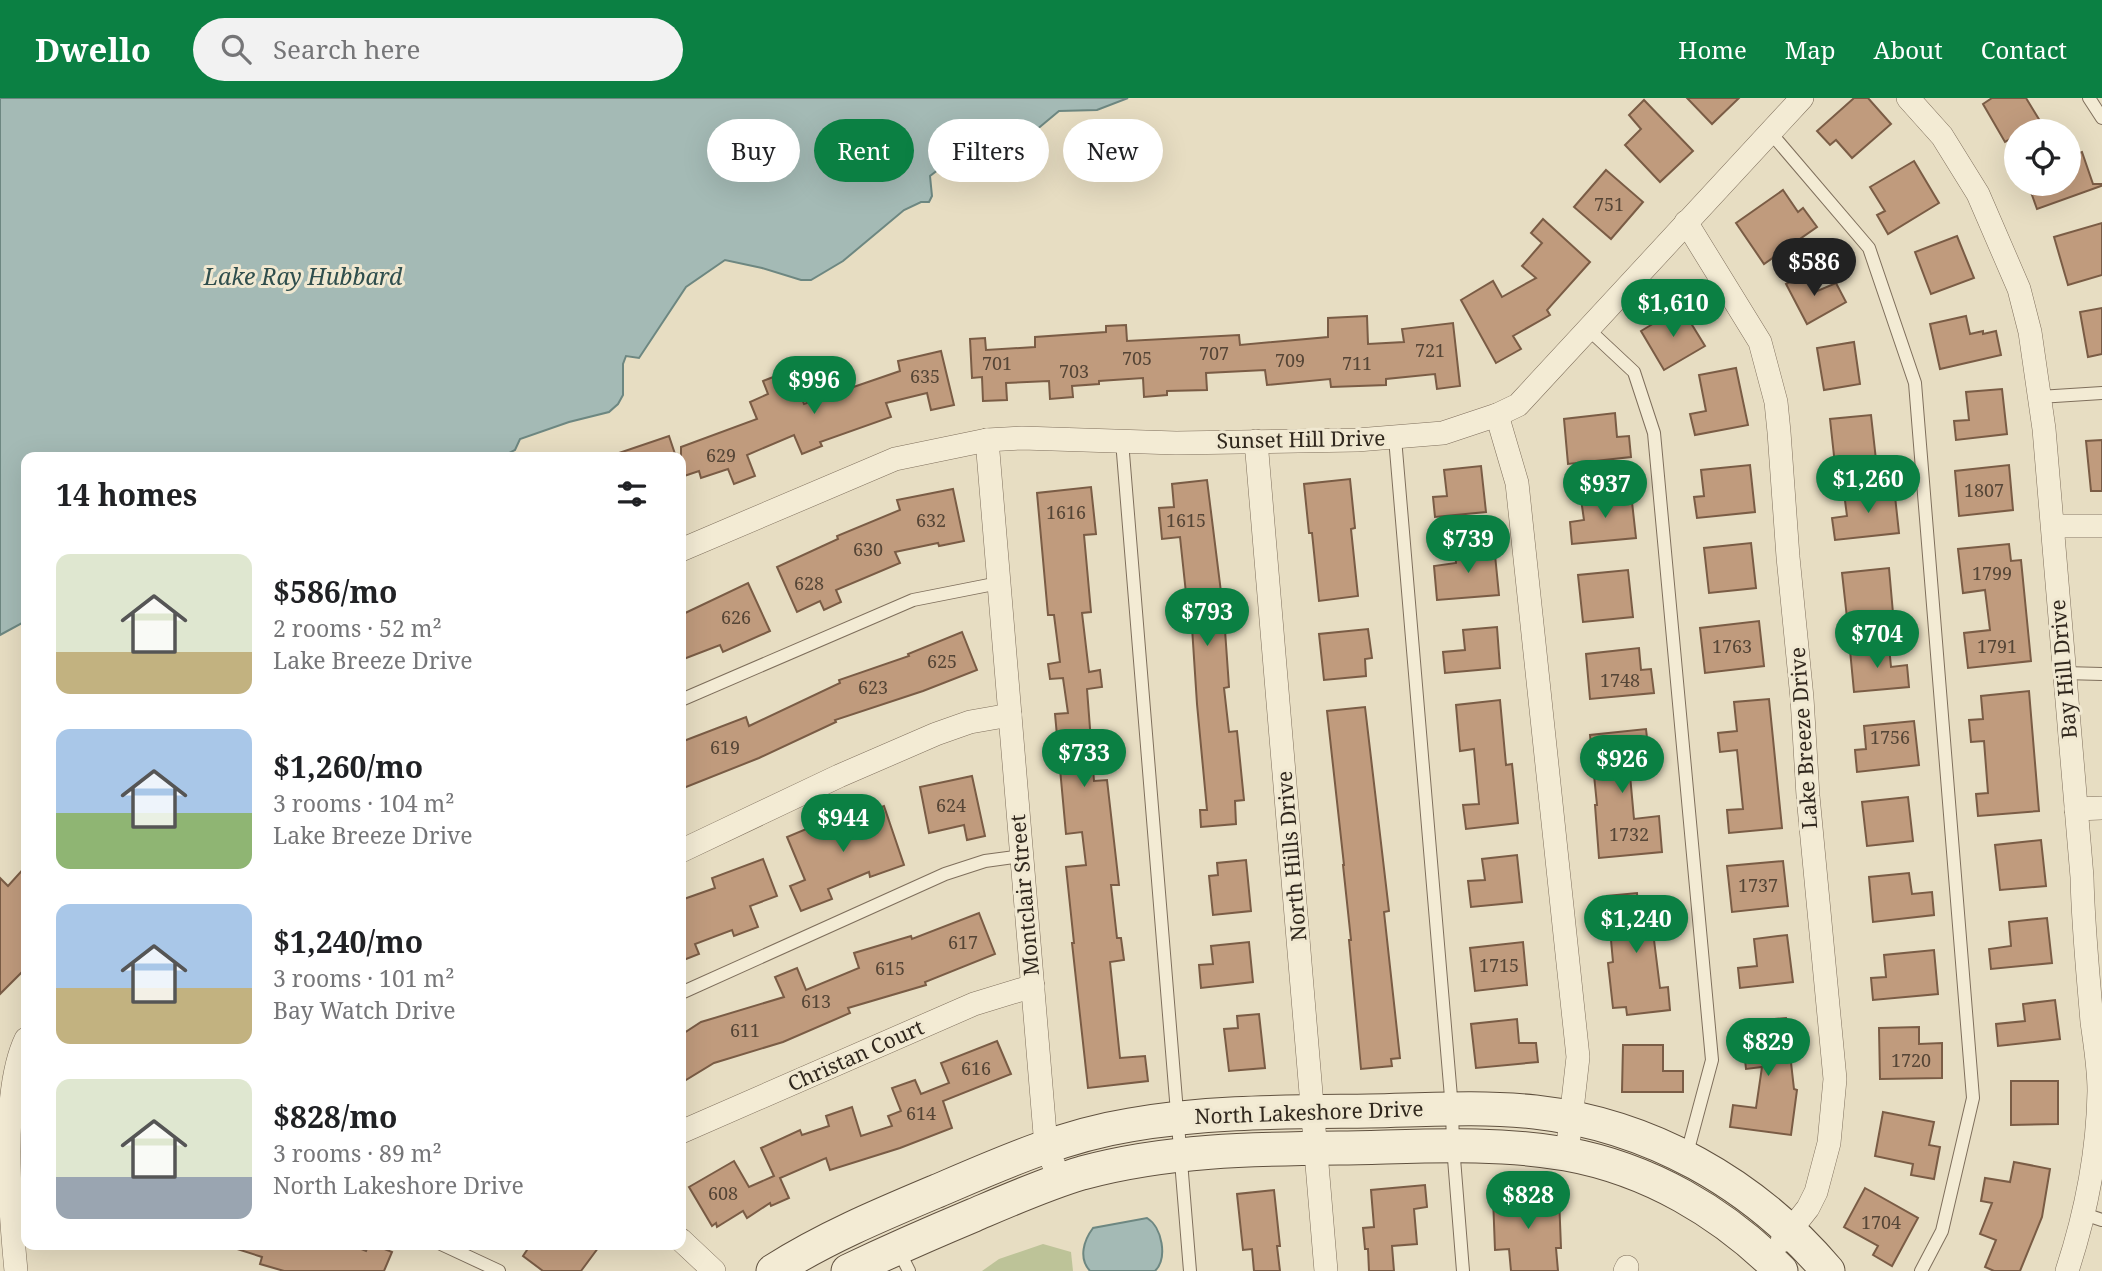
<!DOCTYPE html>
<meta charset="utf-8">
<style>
:root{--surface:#fff;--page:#f2f2f2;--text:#202124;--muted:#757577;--accent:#0b8043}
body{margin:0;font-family:"Noto Serif",serif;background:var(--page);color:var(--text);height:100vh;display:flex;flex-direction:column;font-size:26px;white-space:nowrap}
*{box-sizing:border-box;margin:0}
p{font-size:23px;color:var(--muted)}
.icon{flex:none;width:38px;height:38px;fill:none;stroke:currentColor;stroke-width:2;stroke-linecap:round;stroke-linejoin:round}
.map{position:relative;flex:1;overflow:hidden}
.details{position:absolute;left:21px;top:354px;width:665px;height:798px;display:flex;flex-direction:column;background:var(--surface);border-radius:14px;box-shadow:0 7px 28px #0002}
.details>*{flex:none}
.top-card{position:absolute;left:707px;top:21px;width:665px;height:63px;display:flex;gap:14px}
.buttons{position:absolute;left:2004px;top:21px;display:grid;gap:14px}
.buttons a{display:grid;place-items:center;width:77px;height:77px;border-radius:50%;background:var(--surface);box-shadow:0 7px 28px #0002;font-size:35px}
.price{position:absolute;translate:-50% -60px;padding:0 16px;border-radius:24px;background:var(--accent);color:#fff;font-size:23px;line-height:46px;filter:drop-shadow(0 2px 4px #0008)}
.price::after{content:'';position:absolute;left:50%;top:42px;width:21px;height:16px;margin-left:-10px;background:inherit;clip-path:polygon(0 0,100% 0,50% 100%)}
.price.active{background:#222;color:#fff}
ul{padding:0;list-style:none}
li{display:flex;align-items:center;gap:21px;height:175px;padding:0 35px}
li span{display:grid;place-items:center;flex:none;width:196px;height:140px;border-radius:14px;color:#555}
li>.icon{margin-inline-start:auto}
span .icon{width:84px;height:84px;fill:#fffc;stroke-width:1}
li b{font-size:30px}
h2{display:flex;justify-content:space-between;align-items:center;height:84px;padding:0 35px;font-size:30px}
.chip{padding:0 24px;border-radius:32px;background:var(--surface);box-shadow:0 7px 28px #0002;font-size:24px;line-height:63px}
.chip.active{background:var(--accent);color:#fff}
header{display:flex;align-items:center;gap:42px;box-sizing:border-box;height:98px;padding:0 35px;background:var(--accent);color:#fff}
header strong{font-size:33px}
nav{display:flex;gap:38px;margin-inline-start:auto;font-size:24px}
.search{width:490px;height:63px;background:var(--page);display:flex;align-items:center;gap:18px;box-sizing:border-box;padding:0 24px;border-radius:38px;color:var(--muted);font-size:26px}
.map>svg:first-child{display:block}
.green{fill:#bdc398}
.water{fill:#a4bab5;stroke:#6d8781;stroke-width:2}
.building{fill:#c09b7d;stroke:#7a5c45;stroke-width:2}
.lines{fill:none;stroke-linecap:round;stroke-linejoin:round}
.service-casing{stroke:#7f6f5c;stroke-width:14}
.minor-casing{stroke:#7f6f5c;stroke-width:24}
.secondary-casing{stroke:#60513f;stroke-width:35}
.service{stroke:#f3ebd4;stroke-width:12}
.minor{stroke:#f3ebd4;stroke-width:23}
.secondary{stroke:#f3ebd4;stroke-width:33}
.labels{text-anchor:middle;stroke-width:6;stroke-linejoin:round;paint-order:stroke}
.number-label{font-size:18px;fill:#554536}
.street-label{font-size:21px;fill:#31281e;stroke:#f0e8d1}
.water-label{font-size:23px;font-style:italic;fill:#2f4e4d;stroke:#f0e8d1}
</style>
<header>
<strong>Dwello</strong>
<div class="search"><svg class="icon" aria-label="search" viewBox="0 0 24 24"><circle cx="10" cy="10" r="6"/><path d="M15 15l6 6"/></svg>Search here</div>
<nav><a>Home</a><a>Map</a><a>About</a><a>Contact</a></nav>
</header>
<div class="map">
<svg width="2102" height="1173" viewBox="0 0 2102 1173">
<rect width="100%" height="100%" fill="#e7ddc2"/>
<polygon class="green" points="1043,1146 1071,1154 1073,1173 982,1173 999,1161"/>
<g class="water">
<polygon points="0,0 1128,0 1097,12 1059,13 1029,38 1026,26 967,50 930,78 932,98 929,104 921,104 904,112 843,163 811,182 801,182 762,170 725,162 686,189 639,260 626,258 623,266 623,297 618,306 609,314 569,324 520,341 515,352 507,356 486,359 26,359 26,523 0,537"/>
<path d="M1147,1120C1162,1129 1168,1160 1155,1173H1090C1078,1160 1084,1142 1093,1130Z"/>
</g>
<g class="building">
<polygon points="1687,0 1739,0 1712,26"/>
<polygon points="1854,0 1868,0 1891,26 1852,60 1836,42 1830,47 1817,33"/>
<polygon points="1992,0 2026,0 2040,23 2023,33 2016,33 2016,38 2005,44 1983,6"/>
<polygon points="1644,2 1693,53 1660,84 1625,47 1641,31 1629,17"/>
<polygon points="2082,54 2093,86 2101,86 2101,88 2037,111 2028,86 2068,86 2068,59"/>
<polygon points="1914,63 1939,105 1888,136 1877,117 1885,113 1870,89"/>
<polygon points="1606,72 1643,104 1611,141 1574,109"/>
<polygon points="1783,92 1798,114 1803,110 1817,129 1764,166 1736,125"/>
<polygon points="1543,121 1590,164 1547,212 1550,217 1513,238 1521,251 1496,265 1461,202 1493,183 1502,199 1536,180 1522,168 1542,145 1531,135"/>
<polygon points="2102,125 2102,177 2068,187 2054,139"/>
<polygon points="1957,138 1974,180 1931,196 1915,154"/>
<polygon points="1806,175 1815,194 1836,185 1846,204 1807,226 1786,186"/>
<polygon points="1681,209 1705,248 1664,272 1641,233"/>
<polygon points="2102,210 2102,256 2088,259 2080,214"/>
<polygon points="1367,218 1368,246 1404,244 1402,231 1453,225 1460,288 1437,291 1435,276 1386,281 1386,287 1331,289 1330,281 1267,287 1265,272 1206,275 1207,292 1167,293 1167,297 1144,299 1143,280 1099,283 1099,286 1072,288 1073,299 1050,301 1049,283 1006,285 1007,302 983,303 982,279 972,280 970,241 985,240 986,252 1035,249 1035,239 1106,234 1106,228 1126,227 1127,243 1239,237 1240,247 1328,239 1328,220"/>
<polygon points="1966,218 1970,236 1983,233 1983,236 1996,233 2001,257 1940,271 1930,226"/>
<polygon points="1854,244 1860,286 1824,292 1817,250"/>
<polygon points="941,253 954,307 931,312 927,295 886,305 891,319 820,344 822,348 802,356 794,337 747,357 755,378 734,386 728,371 701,380 699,373 681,379 681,349 757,321 750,304 768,296 763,283 791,272 804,306 900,273 898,263"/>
<polygon points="1736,270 1748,327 1695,337 1690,316 1706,313 1699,277"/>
<polygon points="2002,291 2007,336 1956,342 1954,323 1969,322 1966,294"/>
<polygon points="1615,315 1617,339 1629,338 1631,359 1568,366 1564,321"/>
<polygon points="1871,317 1876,362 1835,367 1830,321"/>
<polygon points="669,338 676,359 616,359 616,356"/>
<polygon points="2102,342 2102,393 2091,393 2086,343"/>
<polygon points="1750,367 1755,414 1697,420 1694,399 1704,398 1701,372"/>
<polygon points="2009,367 2013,412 1959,418 1955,373"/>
<polygon points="1481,368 1486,414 1435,419 1433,399 1447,398 1444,372"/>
<polygon points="1350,381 1355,430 1351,431 1358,498 1319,503 1312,435 1309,435 1304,386"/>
<polygon points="1207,382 1224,518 1229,589 1224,590 1229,634 1237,633 1244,702 1235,703 1236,726 1201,729 1200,712 1207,712 1197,606 1191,514 1188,514 1180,439 1162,441 1159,410 1174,409 1172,386"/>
<polygon points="1091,389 1096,436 1084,437 1091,514 1082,515 1089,574 1100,572 1102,589 1087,591 1094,683 1107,682 1119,787 1111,787 1117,840 1121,840 1124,862 1110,864 1120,960 1145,958 1148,983 1088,990 1072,845 1074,845 1066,769 1086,767 1082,734 1066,736 1055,616 1068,615 1063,580 1050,581 1048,566 1060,564 1054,517 1048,517 1037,395"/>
<polygon points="1894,389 1899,435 1835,442 1832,420 1847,418 1844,395"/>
<polygon points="953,391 964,443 939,448 938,445 895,454 900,465 836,492 841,504 824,512 820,503 797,514 777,469 838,441 837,438 900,412 897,402"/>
<polygon points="1631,395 1636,440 1572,446 1570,424 1584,422 1581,401"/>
<polygon points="1751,445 1756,490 1709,495 1704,450"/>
<polygon points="2009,446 2011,463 2021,462 2031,563 1968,570 1964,535 1990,532 1985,492 1963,495 1958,451"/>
<polygon points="1494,447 1499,497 1437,502 1434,468 1456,465 1455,451"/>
<polygon points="1889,470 1893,515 1847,520 1842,475"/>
<polygon points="1628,472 1633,519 1583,524 1578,477"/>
<polygon points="748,485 770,533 723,554 720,547 681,562 681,517"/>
<polygon points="1759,523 1764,568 1705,575 1700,530"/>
<polygon points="1497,529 1500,570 1445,575 1443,554 1465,552 1463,532"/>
<polygon points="1368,531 1372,560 1365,561 1366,578 1324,582 1319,536"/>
<polygon points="962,534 977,572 923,593 835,622 836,624 759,660 681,691 681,644 746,619 749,628 840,585 839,582 909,558 908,556"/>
<polygon points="1889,548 1891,569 1907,567 1909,589 1854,594 1850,552"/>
<polygon points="1639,550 1641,572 1651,571 1654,595 1590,601 1586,556"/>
<polygon points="2029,593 2039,713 1978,718 1976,696 1988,695 1984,643 1971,644 1969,622 1983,621 1981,598"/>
<polygon points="1769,601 1782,730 1729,735 1727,712 1743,711 1737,652 1720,654 1718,635 1737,633 1734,604"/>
<polygon points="1500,602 1506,667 1512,666 1518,725 1466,731 1463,707 1479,706 1474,651 1460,653 1456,607"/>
<polygon points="1365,609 1389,813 1384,814 1400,960 1391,961 1392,968 1361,971 1349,842 1351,842 1343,767 1344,767 1327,613"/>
<polygon points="1914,623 1919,667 1857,674 1855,652 1866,651 1864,628"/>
<polygon points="1646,631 1651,675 1630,677 1634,721 1659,718 1662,754 1599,760 1595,707 1597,707 1590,637"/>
<polygon points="972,678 985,738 967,742 964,727 929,735 920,689"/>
<polygon points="1908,699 1913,743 1867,748 1862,704"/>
<polygon points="884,708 904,767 870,779 869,774 828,791 832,801 801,813 790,788 805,782 787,739 823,724 825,729"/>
<polygon points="2041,742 2046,788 2000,792 1995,747"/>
<polygon points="1517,757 1522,804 1471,809 1468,783 1485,782 1482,761"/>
<polygon points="763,761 777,798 750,808 758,829 734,838 732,832 695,846 699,856 681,863 681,802 715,790 712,780"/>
<polygon points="1246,762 1251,813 1213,817 1209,778 1218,777 1217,765"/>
<polygon points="1783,763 1788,808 1732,814 1727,768"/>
<polygon points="26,768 26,870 0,896 0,780 8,788"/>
<polygon points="1909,775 1912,796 1932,794 1934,817 1873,824 1869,779"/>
<polygon points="1637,795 1638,812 1672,809 1674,832 1653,834 1660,890 1668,889 1670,912 1627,917 1626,909 1613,910 1608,865 1613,864 1607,798"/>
<polygon points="979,815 995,856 925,884 926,887 848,910 850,915 783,944 714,965 681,985 681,937 701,924 784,899 775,879 797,870 806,892 859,870 854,855 911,838 912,841"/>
<polygon points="2047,820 2052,865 1991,871 1989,851 2011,848 2009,824"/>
<polygon points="1787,837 1793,884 1740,890 1738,870 1757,868 1754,841"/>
<polygon points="1249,844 1253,884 1201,890 1199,867 1213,866 1211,848"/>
<polygon points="1523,844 1527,887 1475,893 1470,850"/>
<polygon points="1934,852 1938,896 1873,902 1871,880 1886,879 1884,857"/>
<polygon points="2055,902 2060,941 1998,948 1996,926 2025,923 2023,906"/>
<polygon points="1259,916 1265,970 1229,973 1224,931 1238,930 1237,918"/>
<polygon points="1786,920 1794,991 1797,992 1791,1037 1730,1029 1733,1007 1756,1010 1762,969 1746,971 1741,924"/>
<polygon points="1517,921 1519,945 1536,945 1538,964 1476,970 1471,926"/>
<polygon points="1919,929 1919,946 1942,945 1942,980 1880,981 1879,930"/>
<polygon points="997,943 1011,976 943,1003 952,1030 900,1050 830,1072 826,1060 780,1080 789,1100 771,1108 770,1105 747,1120 743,1113 717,1129 716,1125 712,1128 689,1089 734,1063 749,1089 774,1078 761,1050 800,1032 802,1037 829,1028 826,1018 852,1009 861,1038 892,1028 888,1018 901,1013 892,990 915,982 921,996 949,985 941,965"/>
<polygon points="1623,947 1663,947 1663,973 1683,973 1683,994 1622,994"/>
<polygon points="2011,983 2058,983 2058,1026 2011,1027"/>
<polygon points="1883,1014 1934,1024 1929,1047 1940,1049 1934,1081 1911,1077 1913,1066 1875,1058"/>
<polygon points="2014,1064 2050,1071 2042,1119 2020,1173 1994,1173 1985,1169 1996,1142 1980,1136 1992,1105 1981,1103 1985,1080 2010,1084"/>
<polygon points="1425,1087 1427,1109 1414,1111 1417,1146 1392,1148 1394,1173 1369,1173 1368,1151 1365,1151 1363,1130 1374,1129 1371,1092"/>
<polygon points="1865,1090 1918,1120 1892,1168 1873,1157 1878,1148 1844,1129"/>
<polygon points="1274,1092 1280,1148 1277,1148 1280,1173 1254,1173 1252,1151 1243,1152 1237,1096"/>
<polygon points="1532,1098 1532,1099 1559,1099 1561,1150 1556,1150 1558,1173 1511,1173 1509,1151 1495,1152 1493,1099"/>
<polygon points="234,1146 349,1146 366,1153 369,1146 372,1146 392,1154 384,1173 284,1173 260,1166 262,1159 234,1150"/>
<polygon points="531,1146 601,1146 581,1173 543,1173 523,1158"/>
</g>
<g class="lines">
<defs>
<g id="service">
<polyline points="2089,0 2102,20"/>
<polyline points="1770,34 1869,150 1915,285 1973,1000 1942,1133 1921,1173"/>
<polyline points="1588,231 1634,274 1654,335 1712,962 1686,1059"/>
<polyline points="2039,299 2102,295"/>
<polyline points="1395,340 1452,1011 1453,1048 1463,1173"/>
<polyline points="1122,343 1190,1173"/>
<polyline points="2064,575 2102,576"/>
<polyline points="681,602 913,502 999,485"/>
<polyline points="681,895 945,776 985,763 1022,758"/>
<polyline points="2084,1116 2102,1122"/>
<polyline points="441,1146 499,1173"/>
<polyline points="898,1151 909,1173"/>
</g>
<g id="minor">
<path d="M1908,0L1942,38L1978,96L2019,191L2030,234L2044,331L2082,779C2083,827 2088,875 2092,924C2095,946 2099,970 2099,993C2098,1055 2086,1115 2067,1173"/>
<polyline points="1686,124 1760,244 1776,304 1779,334 1788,459 1802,600 1808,698 1835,981 1829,1045 1816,1094 1808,1110 1782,1143"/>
<polyline points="1497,317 1517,385 1578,959 1567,1056"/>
<polyline points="987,342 1046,1048 1060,1082"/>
<polyline points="1256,343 1326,1173"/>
<polyline points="2053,428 2102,428"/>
<polyline points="681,452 895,361 987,342 1022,340 1176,345 1357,342 1443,335 1497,317 1518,307 1802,0"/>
<polyline points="2076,711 2102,710"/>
<polyline points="681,753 839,678 936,636 970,624 1010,617"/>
<polyline points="681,1034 974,906 1033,888"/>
<polyline points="681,1142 714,1173"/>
<path d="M16,1173C10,1110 0,995 26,941"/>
<polyline points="1625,1173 1627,1169"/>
</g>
<g id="secondary">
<path d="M773,1173C825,1140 880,1117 937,1093C1000,1066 1062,1038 1130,1027C1210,1013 1289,1014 1369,1013C1424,1012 1480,1008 1535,1014C1650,1027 1753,1085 1828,1173"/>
<path d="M848,1173C890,1153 931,1135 974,1117C1009,1102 1045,1086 1082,1075C1167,1052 1252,1051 1339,1050C1414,1049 1491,1043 1566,1056C1649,1071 1722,1114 1781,1173"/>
</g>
</defs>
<use href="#service" class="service-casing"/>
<use href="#minor" class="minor-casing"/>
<use href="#secondary" class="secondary-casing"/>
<use href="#service" class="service"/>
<use href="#minor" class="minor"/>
<use href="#secondary" class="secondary"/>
</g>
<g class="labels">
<g class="number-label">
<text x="1609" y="113">751</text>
<text x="1430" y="259">721</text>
<text x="1214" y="262">707</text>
<text x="1137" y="267">705</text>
<text x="1290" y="269">709</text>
<text x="997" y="272">701</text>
<text x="1357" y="272">711</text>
<text x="1074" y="280">703</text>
<text x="925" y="285">635</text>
<text x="721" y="364">629</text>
<text x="1984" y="399">1807</text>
<text x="1066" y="421">1616</text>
<text x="931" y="429">632</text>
<text x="1186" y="429">1615</text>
<text x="868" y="458">630</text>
<text x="1992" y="482">1799</text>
<text x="809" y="492">628</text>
<text x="736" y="526">626</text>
<text x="1732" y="555">1763</text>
<text x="1997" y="555">1791</text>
<text x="942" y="570">625</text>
<text x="1620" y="589">1748</text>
<text x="873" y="596">623</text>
<text x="1890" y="646">1756</text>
<text x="725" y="656">619</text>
<text x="951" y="714">624</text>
<text x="1629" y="743">1732</text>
<text x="1758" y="794">1737</text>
<text x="963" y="851">617</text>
<text x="1499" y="874">1715</text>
<text x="890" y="877">615</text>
<text x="816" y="910">613</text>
<text x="745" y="939">611</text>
<text x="1911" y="969">1720</text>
<text x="976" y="977">616</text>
<text x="921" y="1022">614</text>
<text x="723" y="1102">608</text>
<text x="1881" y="1131">1704</text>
</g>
<g class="street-label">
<text transform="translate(1301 342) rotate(-1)" y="7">Sunset Hill Drive</text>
<text transform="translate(2064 571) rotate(-95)" y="7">Bay Hill Drive</text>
<text transform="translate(1804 640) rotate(-94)" y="7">Lake Breeze Drive</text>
<text transform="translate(1292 758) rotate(-95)" y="7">North Hills Drive</text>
<text transform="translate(1025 797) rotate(-95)" y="7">Montclair Street</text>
<text transform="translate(856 958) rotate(-24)" y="7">Christan Court</text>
<text transform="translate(1309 1015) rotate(-2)" y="7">North Lakeshore Drive</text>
</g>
<g class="water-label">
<text x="303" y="187">Lake Ray Hubbard</text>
</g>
</g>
</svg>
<div class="buttons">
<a><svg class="icon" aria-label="locate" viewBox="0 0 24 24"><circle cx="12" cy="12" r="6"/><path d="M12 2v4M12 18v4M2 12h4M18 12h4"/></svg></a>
</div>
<b class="price active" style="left:1814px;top:200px">$586</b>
<b class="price" style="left:1673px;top:241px">$1,610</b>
<b class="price" style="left:814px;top:318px">$996</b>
<b class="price" style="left:1868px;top:417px">$1,260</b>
<b class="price" style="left:1605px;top:422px">$937</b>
<b class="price" style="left:1468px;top:477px">$739</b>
<b class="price" style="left:1207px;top:550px">$793</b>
<b class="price" style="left:1877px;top:572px">$704</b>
<b class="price" style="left:1084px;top:691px">$733</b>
<b class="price" style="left:1622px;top:697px">$926</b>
<b class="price" style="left:843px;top:756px">$944</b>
<b class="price" style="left:1636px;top:857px">$1,240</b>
<b class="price" style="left:1768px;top:980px">$829</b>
<b class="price" style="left:1528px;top:1133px">$828</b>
<div class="top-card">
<a class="chip">Buy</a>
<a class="chip active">Rent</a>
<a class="chip">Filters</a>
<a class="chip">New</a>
</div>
<section class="details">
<h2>14 homes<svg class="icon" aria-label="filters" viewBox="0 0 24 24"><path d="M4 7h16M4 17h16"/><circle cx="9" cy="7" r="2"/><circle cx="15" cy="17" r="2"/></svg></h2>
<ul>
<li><span style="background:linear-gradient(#dfe7d0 70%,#c2b280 0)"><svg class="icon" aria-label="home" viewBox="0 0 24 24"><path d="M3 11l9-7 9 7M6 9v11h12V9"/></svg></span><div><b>$586/mo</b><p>2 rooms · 52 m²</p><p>Lake Breeze Drive</p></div></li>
<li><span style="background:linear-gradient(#a9c7e8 60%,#8fb573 0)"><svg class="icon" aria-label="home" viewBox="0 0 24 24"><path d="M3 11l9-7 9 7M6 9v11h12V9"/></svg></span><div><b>$1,260/mo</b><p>3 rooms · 104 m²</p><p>Lake Breeze Drive</p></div></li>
<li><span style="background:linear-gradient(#a9c7e8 60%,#c2b280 0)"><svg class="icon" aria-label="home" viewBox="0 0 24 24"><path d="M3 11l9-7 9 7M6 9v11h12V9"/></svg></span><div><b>$1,240/mo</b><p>3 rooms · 101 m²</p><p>Bay Watch Drive</p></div></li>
<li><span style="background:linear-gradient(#dfe7d0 70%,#9aa5b1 0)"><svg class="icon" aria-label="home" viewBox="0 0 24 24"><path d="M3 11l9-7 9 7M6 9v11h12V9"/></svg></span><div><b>$828/mo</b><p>3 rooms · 89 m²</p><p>North Lakeshore Drive</p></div></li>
</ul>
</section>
</div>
